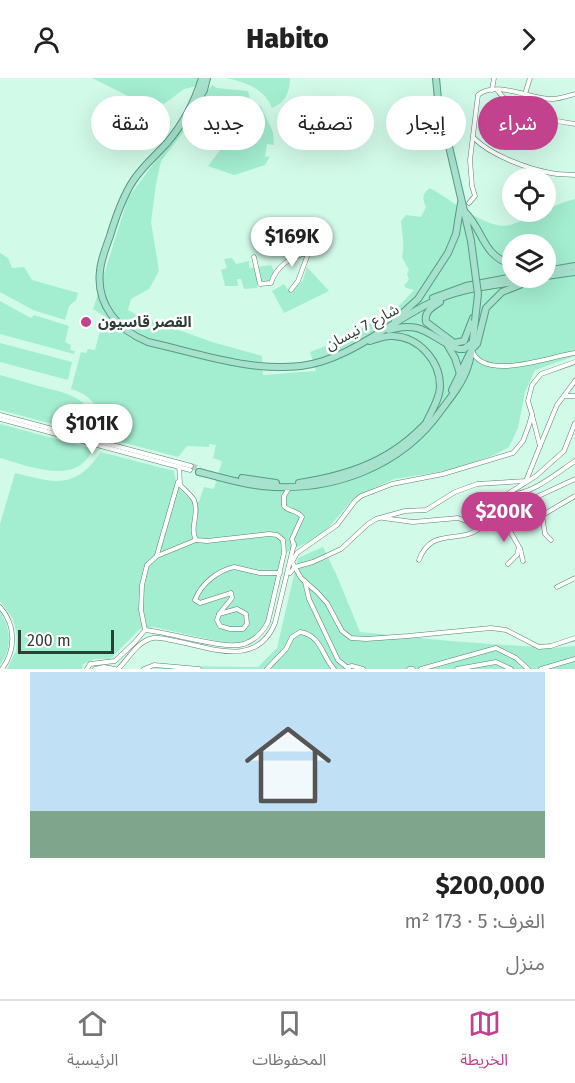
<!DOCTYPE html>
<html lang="ar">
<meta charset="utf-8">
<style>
:root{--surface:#fff;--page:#f2f2f2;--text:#222;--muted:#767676;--line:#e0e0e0;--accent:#c2428d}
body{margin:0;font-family:"Fira Sans","Noto Sans Arabic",sans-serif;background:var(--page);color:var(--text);direction:rtl;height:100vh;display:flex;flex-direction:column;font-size:22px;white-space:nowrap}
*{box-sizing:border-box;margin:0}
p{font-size:20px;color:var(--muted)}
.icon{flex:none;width:33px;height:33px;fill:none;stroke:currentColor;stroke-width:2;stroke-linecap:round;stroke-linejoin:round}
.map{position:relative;height:591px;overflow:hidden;direction:ltr}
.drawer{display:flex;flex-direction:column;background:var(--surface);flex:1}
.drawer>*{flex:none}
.top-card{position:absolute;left:18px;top:18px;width:540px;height:54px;direction:rtl;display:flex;gap:12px}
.controls{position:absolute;left:502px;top:90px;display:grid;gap:12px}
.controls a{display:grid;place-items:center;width:54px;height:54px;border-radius:50%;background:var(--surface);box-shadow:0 6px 24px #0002;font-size:30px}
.scale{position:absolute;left:18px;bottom:15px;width:96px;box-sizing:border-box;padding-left:6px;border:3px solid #2e3e37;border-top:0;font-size:16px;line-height:21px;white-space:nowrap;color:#2e3e37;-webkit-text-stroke:4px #fff;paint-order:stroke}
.price{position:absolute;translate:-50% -51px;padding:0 14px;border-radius:21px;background:#fff;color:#222;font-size:20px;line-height:39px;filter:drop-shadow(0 2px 3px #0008)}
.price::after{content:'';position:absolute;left:50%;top:36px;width:18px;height:14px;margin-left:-9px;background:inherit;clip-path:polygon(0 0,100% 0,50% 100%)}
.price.current{background:var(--accent);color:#fff}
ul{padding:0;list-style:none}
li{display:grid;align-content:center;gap:12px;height:318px;padding:0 30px}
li+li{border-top:2px solid var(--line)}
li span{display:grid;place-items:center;height:186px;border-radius:0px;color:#555}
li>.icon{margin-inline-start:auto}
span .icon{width:108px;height:108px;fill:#fffc;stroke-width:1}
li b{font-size:26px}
.tag{padding:0 21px;border-radius:27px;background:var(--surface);box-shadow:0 6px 24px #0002;font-size:21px;line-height:54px}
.tag.current{background:var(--accent);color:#fff}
header{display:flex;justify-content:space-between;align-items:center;height:78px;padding:0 30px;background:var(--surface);font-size:27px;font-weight:800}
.tab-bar{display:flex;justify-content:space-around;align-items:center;height:84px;border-top:2px solid var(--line);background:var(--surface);font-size:16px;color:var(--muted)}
.tab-bar a{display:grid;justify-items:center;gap:3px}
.tab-bar .current{color:var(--accent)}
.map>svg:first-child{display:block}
.green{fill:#a3edd0;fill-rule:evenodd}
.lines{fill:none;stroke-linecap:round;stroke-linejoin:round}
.primary-tunnel{stroke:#b1d4c5;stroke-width:6;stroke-dasharray:6 3;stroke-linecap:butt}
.street-casing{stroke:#5b8071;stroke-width:5}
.primary-casing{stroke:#569c82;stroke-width:8}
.street{stroke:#fff;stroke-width:4}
.primary{stroke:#a6e2cd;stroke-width:6}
.primary-bridge-casing{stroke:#569c82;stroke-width:8;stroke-linecap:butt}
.primary-bridge{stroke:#a6e2cd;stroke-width:6}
.poi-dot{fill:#c2428d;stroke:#fff;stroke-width:2}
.labels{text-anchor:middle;stroke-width:5;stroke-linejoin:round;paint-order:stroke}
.poi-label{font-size:15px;font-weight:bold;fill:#2e3e37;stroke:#fff;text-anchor:start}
.street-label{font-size:15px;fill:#2e3e37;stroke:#fff}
</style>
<header><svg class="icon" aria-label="forward" viewBox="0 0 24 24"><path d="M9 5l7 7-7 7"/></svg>Habito<svg class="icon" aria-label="person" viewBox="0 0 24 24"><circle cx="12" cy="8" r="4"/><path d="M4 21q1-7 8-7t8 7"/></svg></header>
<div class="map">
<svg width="575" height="591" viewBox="0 0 575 591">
<rect width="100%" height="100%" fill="#d2fae9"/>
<g class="green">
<polygon points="92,0 198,0 197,8 184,11 164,26 150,20 134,21"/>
<path d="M226,0H290C290,14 285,25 272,30C264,10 245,4 226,0Z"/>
<path d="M212,7L217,10L248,13L250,22C239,38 236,31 221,35C215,36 208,39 202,41V30L161,83L156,106L151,144L159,193L149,211L131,221L128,232L137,237L212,264L262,278L263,297L316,293L310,274L341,262L396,231L414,212L406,210L404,207L409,202L407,196L409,192L402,179C405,167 402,156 401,143L406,137L421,139L426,129C422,120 422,116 430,110C449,120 487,153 510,147C534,140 551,127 575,121V278L535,292L525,314L518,350L509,369L494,377L451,392L394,401L355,419L320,459L284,475L269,541L256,561L244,565L221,564L154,549L140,551L110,581H95L83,586L82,591H7L16,573L17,559L13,541L0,523V446L15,395C55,405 75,412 101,374L174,393C175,407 185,421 199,424L204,409L214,411L222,383L213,380L216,367L209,366V369L187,368L178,379L106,360C105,338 94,317 71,311L81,274L86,275L88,271L95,272L104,238L93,231L128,120ZM513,166H546V200H513Z"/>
<polygon points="255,26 261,28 273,54 274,67 267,66 265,78 266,79 270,78 265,87 234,97 208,88"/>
<polygon points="0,175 8,180 12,190 24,189 32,202 78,215 76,222 69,228 65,242 33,232 0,214"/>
<polygon points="232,180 236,186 249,183 249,190 271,187 274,193 269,204 257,205 257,210 244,211 241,201 237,201 238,208 225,208 221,192 227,190 224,181"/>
<polygon points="307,189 329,213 284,235 272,213 284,206 291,216 303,202"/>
<polygon points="0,223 31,240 34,237 69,248 65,264 71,267 70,272 75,273 74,276 0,256"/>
<polygon points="0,265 72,284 68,302 0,284"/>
<path d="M0,297C14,301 28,305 42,309C71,316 97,322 97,358L0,332Z"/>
<path d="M0,346L93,371C77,409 29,388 0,380Z"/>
<polygon points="323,469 337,498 360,554 450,563 551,570 575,568 575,591 151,591 172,588 258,589 277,570 298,480"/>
<path d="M0,534C11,551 13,570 0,587Z"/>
</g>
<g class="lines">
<polyline class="primary-tunnel" points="191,388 200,391"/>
<defs>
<g id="street">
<polyline points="492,12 494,0"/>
<path d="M498,13C515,37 548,42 575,46"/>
<polyline points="525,16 530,0"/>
<path d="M474,60C490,77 528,91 551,95C559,97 567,96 575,97"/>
<path d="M469,125L475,118L472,108L470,82L478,17C496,2 530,21 552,21C559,21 568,18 575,16"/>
<path d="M254,179L260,206L271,205C276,189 291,178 307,175"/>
<polyline points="291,212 298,203 308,176"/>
<path d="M472,273C485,304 551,278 575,275"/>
<polyline points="575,284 541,296 532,307 528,323 532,336 529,347 523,363 513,375 443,396 392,406 361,418 355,423 337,447 297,475 292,484 301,500 317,514 327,525 342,553 351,560 366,561 408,558 491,550 506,552 539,569 551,568 575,560"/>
<polyline points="565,318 575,318"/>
<polyline points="0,337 191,388"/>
<polyline points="0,341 190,392"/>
<polyline points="540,368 557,327 575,303"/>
<path d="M289,410L284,418V428C289,434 297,432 302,439L292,461L294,468"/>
<path d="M507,417C533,416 554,397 575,383"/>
<polyline points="498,435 506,417 536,398 564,373 575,345"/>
<polyline points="542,437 545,456 551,462"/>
<polyline points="383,440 413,444 458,440 479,448 522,444 541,438 575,418"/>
<polyline points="520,470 523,483"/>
<polyline points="157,477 178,404"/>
<path d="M419,482C432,447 462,468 482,448"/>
<path d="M508,486L517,477L519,469C515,461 503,443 502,435L575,401"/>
<polyline points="290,495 295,489 313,484 341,471 368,446 376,441 405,433 426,432 455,414 477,406 526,403 540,368 532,337"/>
<polyline points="305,504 309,521 338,582 349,591"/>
<polyline points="557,509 575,500"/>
<path d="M0,529C16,547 16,572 2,591"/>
<polygon points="237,531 246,536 247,546 243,551 230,551 220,548 217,542 219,536"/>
<path d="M219,536L232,520L231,515L200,525L195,522C201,506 217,493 234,489L260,495H280"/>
<polyline points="145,552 141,532 142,507 147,487 157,478 196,462"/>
<polyline points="348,589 352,588 363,591"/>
<path d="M87,591L90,586L115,583L135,564L145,552C169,554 224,572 244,566C255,562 263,554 268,544L284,475L283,462L277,457L269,456L207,463L196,462C189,449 200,436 194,422C191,417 184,411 180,407L179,385"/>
<polyline points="95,591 104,589 115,591"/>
<path d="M118,591C128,582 137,563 153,560C160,559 169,562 176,563C211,570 257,590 275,545L294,466"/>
<polyline points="144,591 154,587 199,591"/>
<path d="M267,591L286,571L292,559L300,554C321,557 322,578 334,591"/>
<polyline points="409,591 413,591"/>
<polyline points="421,591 496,570 516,580 528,591"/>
<polyline points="457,591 496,584 511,591"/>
<polyline points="541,591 575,581"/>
</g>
<g id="primary">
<path d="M202,0C195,23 183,46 167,65C156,77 142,89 133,103C122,120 116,138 110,158C106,169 101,181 100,193C96,227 118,252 148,264C197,275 250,294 301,288C348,282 386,247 428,226C462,208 501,207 538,200"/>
<polyline points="436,0 438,21 471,163"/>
<polyline points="185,46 204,12 207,0"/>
<path d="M465,134C484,153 482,178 513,187"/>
<polyline points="546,193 575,188"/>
<polyline points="546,198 575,194"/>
<polyline points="433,220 466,208 513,199"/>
<path d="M440,224C432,229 424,234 426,244L454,265L464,263L473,240"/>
<polyline points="395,242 418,221 448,175 456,156 461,125"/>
<path d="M389,252C425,241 431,262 459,271H464L472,265"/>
<path d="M370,263C377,261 385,257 393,258C419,259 440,283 440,308C440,320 432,332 427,343"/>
<polyline points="448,268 455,280 460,296"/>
<polyline points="472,271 477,266 486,230 502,214 522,206"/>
<polyline points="452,312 470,275"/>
<path d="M199,394C220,399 241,406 262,408C331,415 402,389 442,331C452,318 463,304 468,288C473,274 473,258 475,243"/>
<polyline points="242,400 276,405"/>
<path d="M299,405C351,397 393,382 429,342"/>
</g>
</defs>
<use href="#street" class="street-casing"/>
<use href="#primary" class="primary-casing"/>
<use href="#street" class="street"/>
<use href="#primary" class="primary"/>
<defs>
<polyline id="primary-bridge" points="471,163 478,216 475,243"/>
</defs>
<use href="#primary-bridge" class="primary-bridge-casing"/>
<use href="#primary-bridge" class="primary-bridge"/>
</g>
<circle class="poi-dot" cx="86" cy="244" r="6"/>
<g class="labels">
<g class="poi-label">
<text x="98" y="249">القصر قاسيون</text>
</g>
<g class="street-label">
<text transform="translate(362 249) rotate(-28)" y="5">شارع 7 نيسان</text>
</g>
</g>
</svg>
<div class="controls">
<a><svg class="icon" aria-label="locate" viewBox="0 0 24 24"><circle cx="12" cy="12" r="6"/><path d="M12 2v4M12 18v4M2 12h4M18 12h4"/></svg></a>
<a><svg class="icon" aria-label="layers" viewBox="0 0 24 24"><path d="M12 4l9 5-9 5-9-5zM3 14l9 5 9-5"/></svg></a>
</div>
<div class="scale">200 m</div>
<b class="price" style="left:292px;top:190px">$169K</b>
<b class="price" style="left:92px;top:377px">$101K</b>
<b class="price current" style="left:504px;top:465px">$200K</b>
<div class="top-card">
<a class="tag current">شراء</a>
<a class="tag">إيجار</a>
<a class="tag">تصفية</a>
<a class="tag">جديد</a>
<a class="tag">شقة</a>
</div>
</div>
<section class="drawer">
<ul>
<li><span style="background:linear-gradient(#bfe0f5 75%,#7fa58c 0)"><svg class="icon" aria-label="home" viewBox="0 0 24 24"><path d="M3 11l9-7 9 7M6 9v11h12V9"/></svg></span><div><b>$200,000</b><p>الغرف: 5 · 173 m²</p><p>منزل</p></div></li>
</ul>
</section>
<nav class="tab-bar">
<a class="current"><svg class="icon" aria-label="map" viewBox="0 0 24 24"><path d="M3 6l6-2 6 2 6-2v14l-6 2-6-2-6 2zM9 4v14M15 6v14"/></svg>الخريطة</a>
<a><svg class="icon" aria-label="saved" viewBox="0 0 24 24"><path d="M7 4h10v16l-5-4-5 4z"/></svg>المحفوظات</a>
<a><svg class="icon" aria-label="home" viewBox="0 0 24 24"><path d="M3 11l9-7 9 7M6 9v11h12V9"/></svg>الرئيسية</a>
</nav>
